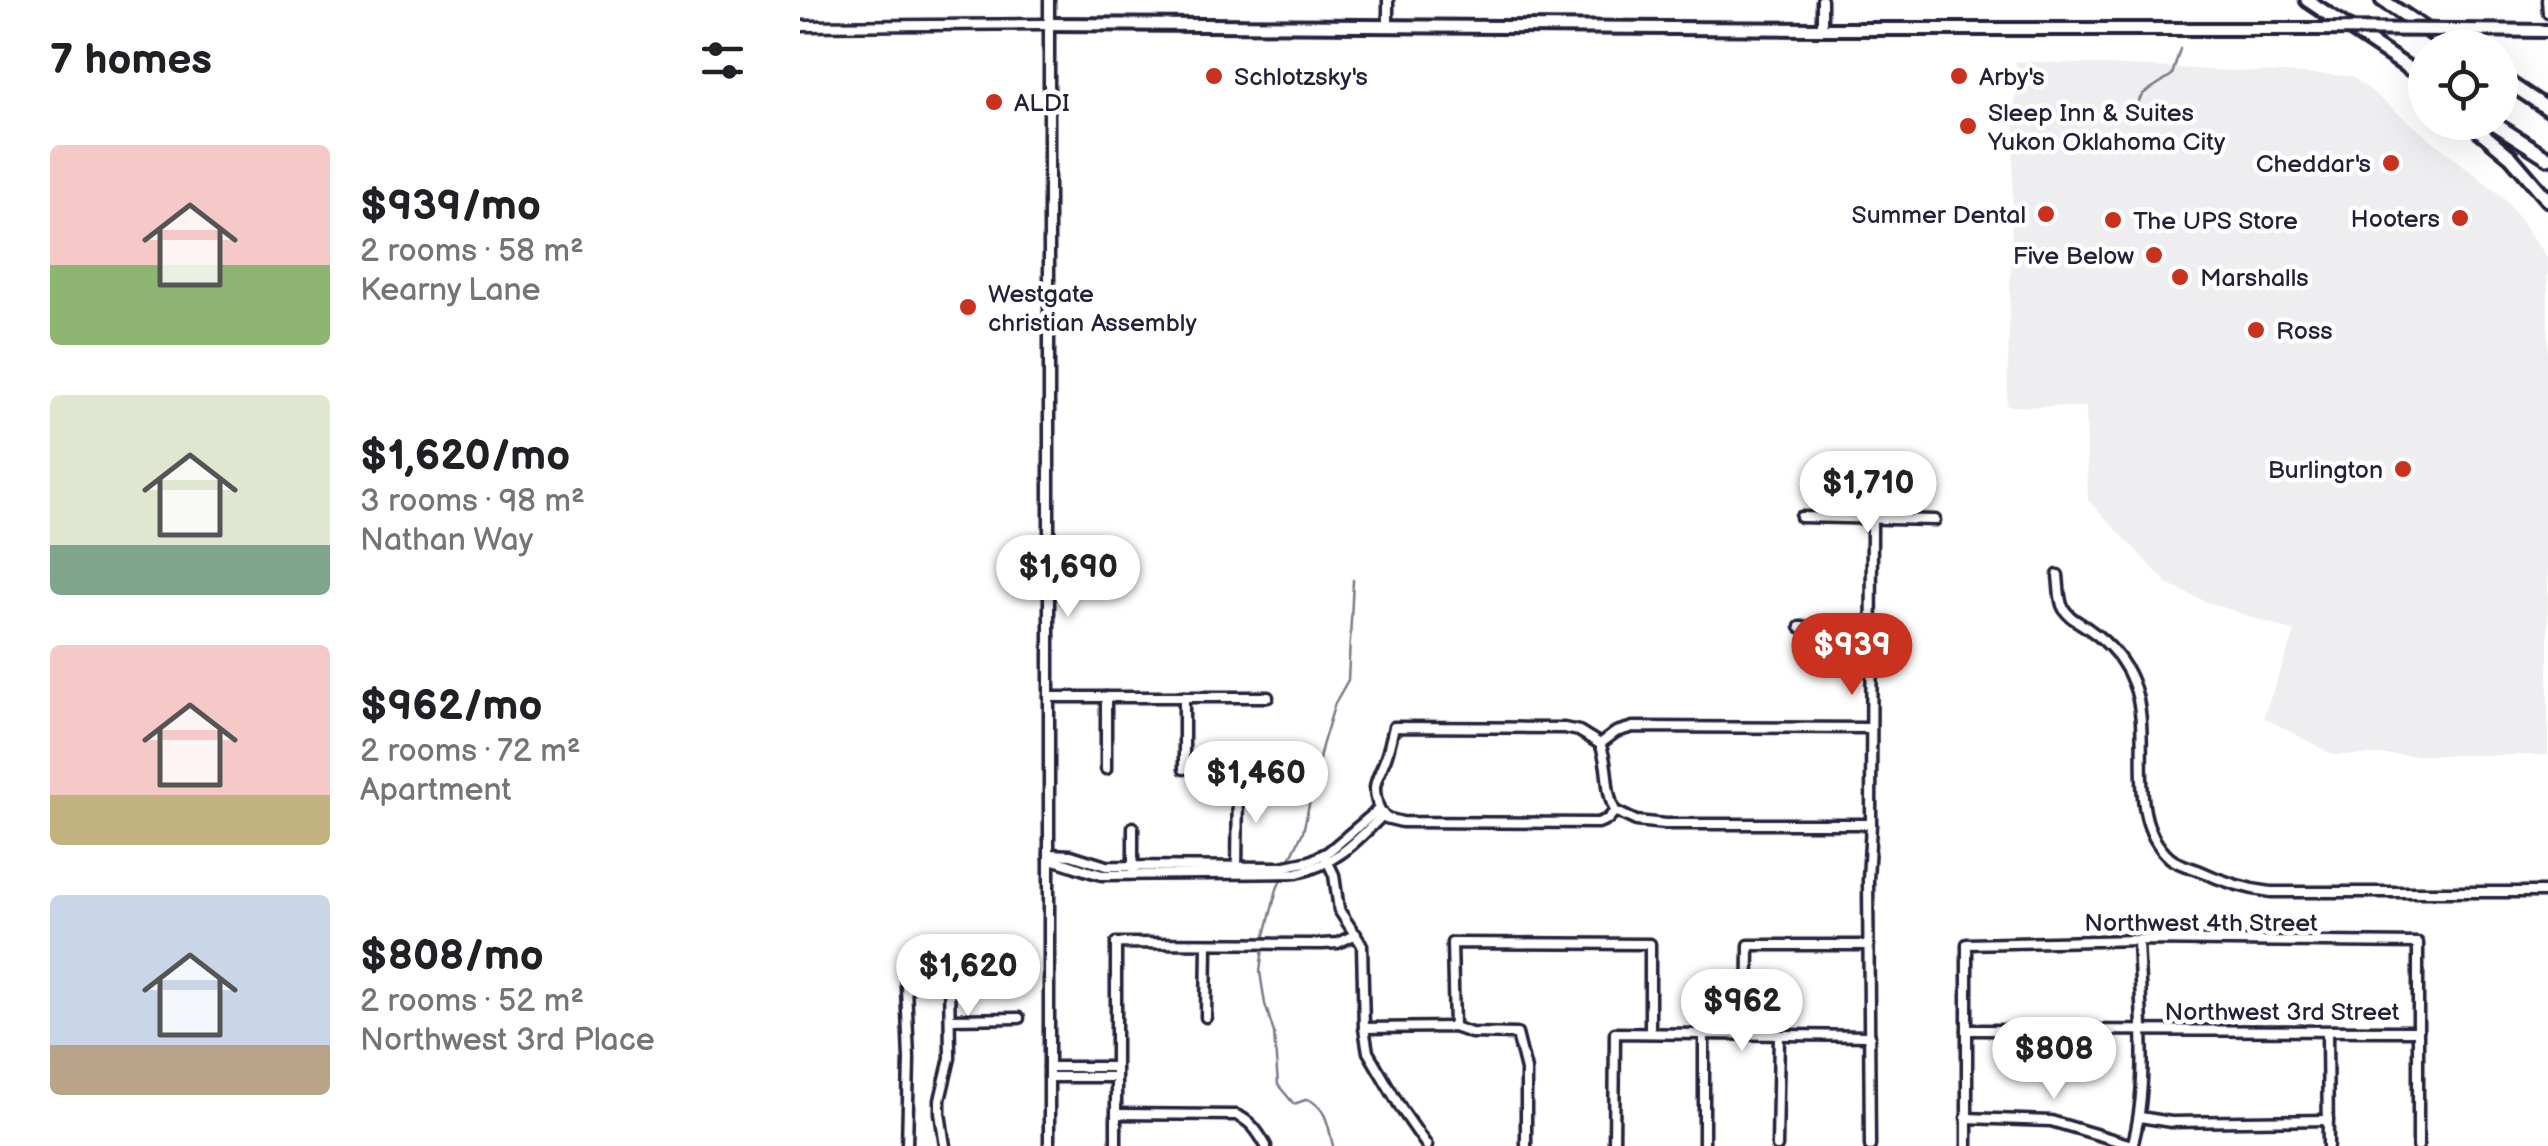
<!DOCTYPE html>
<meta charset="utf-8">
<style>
:root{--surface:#fff;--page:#f2f2f2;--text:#202124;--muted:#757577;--accent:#c8321e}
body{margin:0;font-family:"Balsamiq Sans",sans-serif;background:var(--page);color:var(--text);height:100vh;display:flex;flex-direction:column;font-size:38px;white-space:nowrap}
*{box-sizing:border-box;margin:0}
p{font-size:32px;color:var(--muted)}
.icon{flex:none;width:55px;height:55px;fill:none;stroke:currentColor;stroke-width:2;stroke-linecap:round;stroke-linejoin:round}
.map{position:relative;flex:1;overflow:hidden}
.panel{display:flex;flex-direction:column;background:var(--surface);width:800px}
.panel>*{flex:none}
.controls{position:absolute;left:1608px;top:30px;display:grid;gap:20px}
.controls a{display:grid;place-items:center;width:110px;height:110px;border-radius:50%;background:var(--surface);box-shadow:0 10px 40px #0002;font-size:50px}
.price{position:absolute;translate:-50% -85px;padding:0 22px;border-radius:35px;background:#fff;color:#222;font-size:32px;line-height:65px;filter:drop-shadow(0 2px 5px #0008)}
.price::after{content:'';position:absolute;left:50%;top:60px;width:30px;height:22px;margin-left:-15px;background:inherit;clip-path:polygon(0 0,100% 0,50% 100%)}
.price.selected{background:var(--accent);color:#fff}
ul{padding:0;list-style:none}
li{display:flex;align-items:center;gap:30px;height:250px;padding:0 50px}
li span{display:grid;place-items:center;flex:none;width:280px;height:200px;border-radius:10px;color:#555}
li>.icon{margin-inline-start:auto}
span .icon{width:120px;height:120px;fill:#fffc;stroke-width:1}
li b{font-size:42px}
h2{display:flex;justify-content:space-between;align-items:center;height:120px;padding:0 50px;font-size:42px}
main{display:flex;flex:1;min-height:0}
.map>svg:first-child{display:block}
.built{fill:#eeeef1}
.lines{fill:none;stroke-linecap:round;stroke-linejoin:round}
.stream{stroke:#7a7a88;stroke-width:2.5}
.minor-casing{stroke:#22223b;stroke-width:15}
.major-casing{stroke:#22223b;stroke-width:18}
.highway-casing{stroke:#22223b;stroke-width:19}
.minor{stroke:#fff;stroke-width:8}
.major{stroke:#fff;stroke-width:10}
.highway{stroke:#fff;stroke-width:11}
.major-bridge-casing{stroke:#22223b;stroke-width:18;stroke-linecap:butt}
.major-bridge{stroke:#fff;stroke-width:10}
.poi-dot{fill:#c8321e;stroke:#fff;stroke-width:4}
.labels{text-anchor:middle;stroke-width:9;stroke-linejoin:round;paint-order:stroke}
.poi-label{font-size:25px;fill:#22223b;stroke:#fff;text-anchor:start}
.street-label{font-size:25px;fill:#22223b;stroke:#fff}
</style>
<main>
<section class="panel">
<h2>7 homes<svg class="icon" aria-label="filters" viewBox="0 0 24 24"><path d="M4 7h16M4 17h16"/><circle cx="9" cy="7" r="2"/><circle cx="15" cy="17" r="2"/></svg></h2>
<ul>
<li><span style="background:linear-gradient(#f6c9c9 60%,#8fb573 0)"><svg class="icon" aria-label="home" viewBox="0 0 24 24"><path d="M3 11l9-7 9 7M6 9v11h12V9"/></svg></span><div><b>$939/mo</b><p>2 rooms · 58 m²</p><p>Kearny Lane</p></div></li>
<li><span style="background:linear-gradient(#dfe7d0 75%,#7fa58c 0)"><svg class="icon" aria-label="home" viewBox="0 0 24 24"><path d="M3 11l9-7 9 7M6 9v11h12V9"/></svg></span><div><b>$1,620/mo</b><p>3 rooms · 98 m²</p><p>Nathan Way</p></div></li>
<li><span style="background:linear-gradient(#f6c9c9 75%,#c2b280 0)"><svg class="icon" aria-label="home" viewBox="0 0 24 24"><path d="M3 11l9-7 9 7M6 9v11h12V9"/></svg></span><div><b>$962/mo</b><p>2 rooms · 72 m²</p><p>Apartment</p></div></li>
<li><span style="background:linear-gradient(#c9d6e8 75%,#b9a48a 0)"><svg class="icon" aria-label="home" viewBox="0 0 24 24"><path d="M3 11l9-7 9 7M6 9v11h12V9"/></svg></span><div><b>$808/mo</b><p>2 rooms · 52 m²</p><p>Northwest 3rd Place</p></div></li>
</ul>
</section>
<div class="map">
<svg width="1748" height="1146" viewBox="0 0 1748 1146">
<rect width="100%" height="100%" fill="#fff"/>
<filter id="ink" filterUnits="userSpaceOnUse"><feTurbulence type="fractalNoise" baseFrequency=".01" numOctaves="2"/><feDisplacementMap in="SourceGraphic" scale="20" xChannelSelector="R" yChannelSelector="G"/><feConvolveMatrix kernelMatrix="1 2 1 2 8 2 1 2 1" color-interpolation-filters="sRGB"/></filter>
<g filter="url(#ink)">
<polygon class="built" points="1216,61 1552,76 1703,197 1748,258 1748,755 1534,755 1463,717 1495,632 1402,600 1369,585 1288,500 1286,407 1207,406"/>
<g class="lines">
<g class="stream">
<polyline points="1336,105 1343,94 1372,75 1380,49"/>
<polyline points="488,863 503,832 522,746 535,703 548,680 553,580"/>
<polyline points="464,939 477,889 483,875"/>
<path d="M463,947L460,972L465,1004L474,1033L478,1085L494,1104L508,1099C528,1109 528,1127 533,1146"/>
</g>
<defs>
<g id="minor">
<polyline points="249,0 249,1146"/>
<polyline points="588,0 588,26"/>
<polyline points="1022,0 1022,29"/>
<polyline points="1747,0 1748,13"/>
<polyline points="0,26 249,24"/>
<polyline points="1001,517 1135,520"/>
<path d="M1258,575C1259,584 1259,596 1262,605C1267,618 1280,622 1290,630C1309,643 1325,662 1333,683C1355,737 1322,816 1370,858C1377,864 1389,867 1398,870C1421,881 1445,889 1471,892H1748"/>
<polyline points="1000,627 1071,627"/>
<polyline points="249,697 468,697"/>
<polyline points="306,697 306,769"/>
<path d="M800,744C810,766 804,789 815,811"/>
<polyline points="384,769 384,697"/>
<path d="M579,809C571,783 576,783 585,760C589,750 591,738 594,727L764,728L779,731L800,744L816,732L833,727L1071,728"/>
<polyline points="579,809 586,818 602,822 798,823 808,819 815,811 836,821 865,824 1071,824"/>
<polyline points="333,827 333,870"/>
<polyline points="249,854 271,855 306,866 481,867 510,861 528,852 579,809"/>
<polyline points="526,858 534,875 539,910 562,945 564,1028 568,1052 602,1110 627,1146"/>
<path d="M249,859C268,863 284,871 302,875L497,873C536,864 555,843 583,815"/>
<polyline points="437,871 438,782 444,771"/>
<polyline points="406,1017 407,944"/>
<polyline points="150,1019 219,1018"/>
<polyline points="654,1027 652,943 850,944 850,1033"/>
<polyline points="564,1028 654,1027 671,1033 717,1034 726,1070 726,1146"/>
<polyline points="1167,1030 1617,1031"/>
<polyline points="1527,1032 1528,1146"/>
<polyline points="904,1035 904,1146"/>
<polyline points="948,1035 949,945 1069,945"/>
<polyline points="249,1067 315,1067"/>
<polyline points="249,1077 315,1077"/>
<path d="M316,1114L436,1115C451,1121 458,1132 466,1146"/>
<polyline points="1340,1117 1371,1122 1528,1120"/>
<polyline points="1166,1118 1251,1121 1332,1145"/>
<polyline points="107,1146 109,1059 105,962 111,950 132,944 146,953 149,967 150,1058 140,1100 140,1113 145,1146"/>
<polyline points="316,1146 316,943 522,944 538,943 556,934"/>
<polyline points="814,1146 815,1033 1070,1036"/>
<polyline points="977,1146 979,1035"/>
<polyline points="1070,1146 1068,880 1071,824 1072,517"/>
<polyline points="1167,1146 1167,944 1338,940 1618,943 1618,1146"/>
<path d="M1332,1146C1350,1087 1340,1002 1338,940"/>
</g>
<g id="major">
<polyline points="249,24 1022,29 1514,29"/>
<polyline points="1657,30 1748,31"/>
</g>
<g id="highway">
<polyline points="1507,0 1625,79"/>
<polyline points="1582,0 1654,48"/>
<polyline points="1700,77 1748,109"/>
<polyline points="1669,122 1711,157 1748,200"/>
<polyline points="1692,122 1748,158"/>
</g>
</defs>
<use href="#minor" class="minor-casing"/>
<use href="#major" class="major-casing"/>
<use href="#highway" class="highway-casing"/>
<use href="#minor" class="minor"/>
<use href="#major" class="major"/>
<use href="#highway" class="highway"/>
<defs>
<polyline id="major-bridge" points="1514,29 1657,30"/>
</defs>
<use href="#major-bridge" class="major-bridge-casing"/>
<use href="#major-bridge" class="major-bridge"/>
</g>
</g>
<g class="poi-dot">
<circle cx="414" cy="76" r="10"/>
<circle cx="1159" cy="76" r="10"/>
<circle cx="194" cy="102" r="10"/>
<circle cx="1168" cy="126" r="10"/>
<circle cx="1591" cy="163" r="10"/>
<circle cx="1246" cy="214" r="10"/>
<circle cx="1660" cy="218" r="10"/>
<circle cx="1313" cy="220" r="10"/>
<circle cx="1354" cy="255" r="10"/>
<circle cx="1380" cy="277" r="10"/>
<circle cx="168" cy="307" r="10"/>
<circle cx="1456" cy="330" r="10"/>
<circle cx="1603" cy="469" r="10"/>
</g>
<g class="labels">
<g class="poi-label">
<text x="434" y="85">Schlotzsky's</text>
<text x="1179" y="85">Arby's</text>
<text x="214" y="111">ALDI</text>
<text x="1188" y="121">Sleep Inn &amp; Suites<tspan x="1188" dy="29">Yukon Oklahoma City</tspan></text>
<text x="1571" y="172" text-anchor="end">Cheddar's</text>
<text x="1226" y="223" text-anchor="end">Summer Dental</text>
<text x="1640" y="227" text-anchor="end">Hooters</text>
<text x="1333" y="229">The UPS Store</text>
<text x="1334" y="264" text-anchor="end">Five Below</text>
<text x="1400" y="286">Marshalls</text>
<text x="188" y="302">Westgate<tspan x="188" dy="29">christian Assembly</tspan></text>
<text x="1476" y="339">Ross</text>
<text x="1583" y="478" text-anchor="end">Burlington</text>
</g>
<g class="street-label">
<text x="1401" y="931">Northwest 4th Street</text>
<text x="1482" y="1020">Northwest 3rd Street</text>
</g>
</g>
</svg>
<div class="controls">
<a><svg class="icon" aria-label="locate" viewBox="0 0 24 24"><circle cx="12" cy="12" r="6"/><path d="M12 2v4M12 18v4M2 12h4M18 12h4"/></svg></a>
</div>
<b class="price" style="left:1068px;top:536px">$1,710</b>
<b class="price" style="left:268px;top:620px">$1,690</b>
<b class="price selected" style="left:1052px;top:698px">$939</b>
<b class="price" style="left:456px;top:826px">$1,460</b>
<b class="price" style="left:168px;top:1019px">$1,620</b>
<b class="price" style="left:942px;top:1054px">$962</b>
<b class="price" style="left:1254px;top:1102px">$808</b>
</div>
</main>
